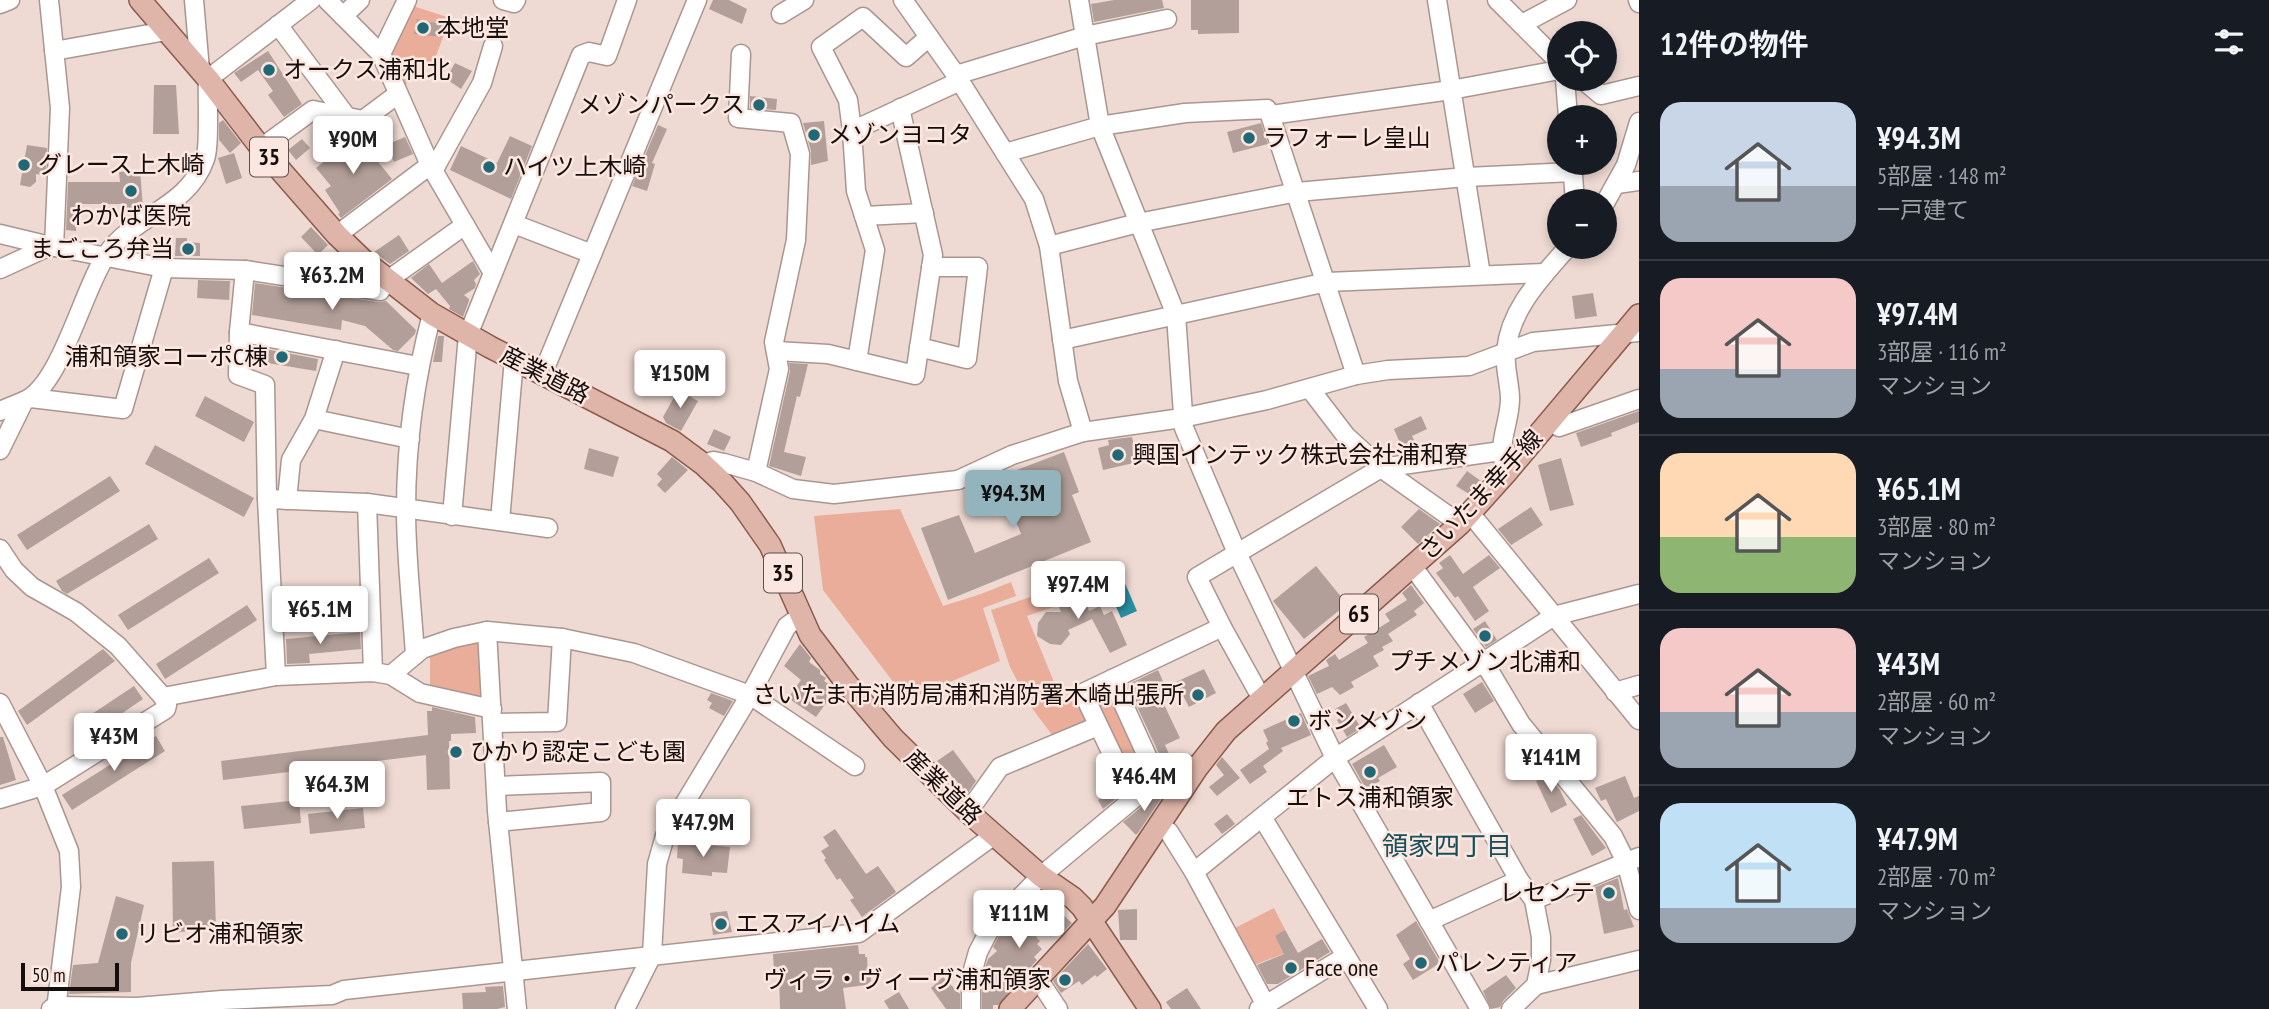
<!DOCTYPE html>
<html lang="ja">
<meta charset="utf-8">
<style>
:root{--surface:#171b24;--page:#20242c;--text:#f1f3f6;--muted:#9ea1a6;--line:#363941;--accent:#93b4bc}
body{margin:0;font-family:"PT Sans Narrow","Noto Sans JP",sans-serif;background:var(--page);color:var(--text);height:100vh;display:flex;flex-direction:column;font-size:26px;white-space:nowrap}
*{box-sizing:border-box;margin:0}
p{font-size:23px;color:var(--muted)}
.icon{flex:none;width:38px;height:38px;fill:none;stroke:currentColor;stroke-width:2;stroke-linecap:round;stroke-linejoin:round}
.map{position:relative;flex:1;overflow:hidden}
.panel{display:flex;flex-direction:column;background:var(--surface);width:630px}
.panel>*{flex:none}
.buttons{position:absolute;left:1547px;top:21px;display:grid;gap:14px}
.buttons a{display:grid;place-items:center;width:70px;height:70px;border-radius:50%;background:var(--surface);box-shadow:0 4px 10px #0003;font-size:35px}
.scale{position:absolute;left:21px;bottom:18px;width:98px;box-sizing:border-box;padding-left:7px;border:4px solid #150e0c;border-top:0;font-size:19px;line-height:24px;white-space:nowrap;color:#150e0c;-webkit-text-stroke:5px #fce7e0;paint-order:stroke}
.price{position:absolute;translate:-50% -60px;padding:0 16px;border-radius:7px;background:#fff;color:#222;font-size:23px;line-height:46px;filter:drop-shadow(0 2px 4px #0008)}
.price::after{content:'';position:absolute;left:50%;top:42px;width:21px;height:16px;margin-left:-10px;background:inherit;clip-path:polygon(0 0,100% 0,50% 100%)}
.price.on{background:var(--accent);color:#111}
ul{padding:0;list-style:none}
li{display:flex;align-items:center;gap:21px;height:175px;padding:0 21px}
li+li{border-top:2px solid var(--line)}
li span{display:grid;place-items:center;flex:none;width:196px;height:140px;border-radius:21px;color:#555}
li>.icon{margin-inline-start:auto}
span .icon{width:84px;height:84px;fill:#fffc;stroke-width:1}
li b{font-size:30px}
h2{display:flex;justify-content:space-between;align-items:center;height:84px;padding:0 21px;font-size:30px}
main{display:flex;flex:1;min-height:0}
.map>svg:first-child{display:block}
.green{fill:#eaad9a}
.water{fill:#2990a1}
.building{fill:#b39f99}
.lines{fill:none;stroke-linecap:round;stroke-linejoin:round}
.minor-casing{stroke:#aa9690;stroke-width:21}
.major-casing{stroke:#8a5b4c;stroke-width:24}
.minor{stroke:#fff;stroke-width:18}
.major{stroke:#dfb5a9;stroke-width:21}
.poi-dot{fill:#206875;stroke:#fce7e0;stroke-width:2.5}
.labels{text-anchor:middle;stroke-width:5;stroke-linejoin:round;paint-order:stroke}
.shield{fill:#fce7e0;stroke:#5a4f4c;stroke-width:2}
.shield-label{font-size:23px;font-weight:bold;fill:#150e0c}
.poi-label{font-size:24px;fill:#150e0c;stroke:#fce7e0;text-anchor:start}
.street-label{font-size:24px;fill:#150e0c;stroke:#fce7e0}
.neighbourhood-label{font-size:26px;fill:#16505a;stroke:#fce7e0}
</style>
<main>
<div class="map">
<svg width="1639" height="1009" viewBox="0 0 1639 1009">
<rect width="100%" height="100%" fill="#efdad3"/>
<g class="green">
<polygon points="410,5 450,18 432,67 418,63 402,92 388,56"/>
<polygon points="900,509 943,606 981,594 1011,582 1016,596 983,608 1000,661 907,700 823,590 814,516"/>
<polygon points="1049,591 1056,606 1027,616 1063,704 1081,696 1093,722 1056,740 1031,707 1010,667 991,610"/>
<polygon points="480,636 486,701 430,689 430,651"/>
<polygon points="1107,685 1148,775 1132,789 1088,694"/>
<polygon points="1274,908 1295,949 1252,966 1233,929"/>
</g>
<polygon class="water" points="1117,565 1137,611 1121,618 1101,572"/>
<g class="building">
<polygon points="713,0 729,0 747,9 742,24 709,9"/>
<polygon points="1114,0 1162,0 1164,8 1094,22 1091,4"/>
<polygon points="1191,0 1239,0 1239,33 1198,34 1198,30 1191,30"/>
<polygon points="417,19 444,25 441,37 414,34"/>
<polygon points="268,51 302,104 284,117 268,95 273,91 258,70 241,82 234,73"/>
<polygon points="455,63 472,71 461,89 446,79"/>
<polygon points="154,85 176,85 179,134 153,134"/>
<polygon points="750,96 777,99 776,110 750,108"/>
<polygon points="223,120 241,143 230,153 219,140 219,123"/>
<polygon points="824,121 828,161 811,165 811,151 803,123"/>
<polygon points="1261,123 1268,144 1233,153 1227,132"/>
<polygon points="658,125 667,129 652,163 655,164 647,191 632,186"/>
<polygon points="357,136 392,179 341,218 338,214 340,213 325,190 331,186 316,168"/>
<polygon points="510,136 532,146 511,199 450,170 461,146 497,163"/>
<polygon points="405,137 413,154 394,162 386,145"/>
<polygon points="302,139 310,148 296,160 288,150"/>
<polygon points="27,145 47,148 46,176 36,174 36,182 30,187 20,185"/>
<polygon points="234,153 242,178 226,184 218,158"/>
<polygon points="140,170 143,208 139,210 122,211 122,204 77,204 76,231 66,230 68,182 120,182 119,172"/>
<polygon points="311,227 328,245 318,255 301,237"/>
<polygon points="399,235 409,251 390,264 374,252"/>
<polygon points="176,238 187,238 187,242 200,243 200,256 175,256"/>
<polygon points="473,261 480,274 474,280 476,284 475,288 464,295 469,299 469,301 463,317 449,309 450,306 436,289 428,294 411,278 429,264 442,283"/>
<polygon points="198,280 230,281 229,300 197,298"/>
<polygon points="255,283 378,302 386,301 416,330 415,334 398,351 393,350 365,326 342,320 341,330 252,315"/>
<polygon points="1593,293 1597,316 1575,319 1572,296"/>
<polygon points="438,336 444,336 442,362 433,362"/>
<polygon points="250,346 318,359 316,371 250,360"/>
<polygon points="789,363 808,364 800,397 797,396 784,452 806,457 801,476 769,466 790,371"/>
<polygon points="678,390 698,401 681,431 666,423 663,417"/>
<polygon points="205,396 254,422 244,442 195,416"/>
<polygon points="1639,411 1639,422 1611,433 1612,436 1581,447 1576,433"/>
<polygon points="1421,416 1427,429 1412,436 1415,442 1402,448 1394,429"/>
<polygon points="714,429 731,437 724,451 707,444"/>
<polygon points="1132,437 1138,462 1103,470 1098,448 1109,445 1108,440"/>
<polygon points="155,445 254,498 244,517 145,464"/>
<polygon points="589,448 619,457 613,477 584,469"/>
<polygon points="1064,452 1079,492 1072,495 1091,542 948,600 921,528 959,515 975,553 1021,534 998,477"/>
<polygon points="672,457 688,470 665,493 657,485 662,479 657,474"/>
<polygon points="1561,458 1574,505 1550,511 1538,465"/>
<polygon points="1467,471 1481,481 1469,494 1456,486"/>
<polygon points="110,476 120,491 27,550 17,535"/>
<polygon points="1531,507 1543,525 1511,545 1498,529"/>
<polygon points="1419,509 1440,524 1418,544 1401,527"/>
<polygon points="149,524 158,539 67,594 62,591 56,581"/>
<polygon points="1450,555 1463,574 1489,555 1500,568 1473,587 1489,611 1475,621 1458,596 1455,598 1436,573 1443,568 1439,563"/>
<polygon points="209,558 219,573 128,630 118,615"/>
<polygon points="1316,566 1347,604 1304,639 1273,601"/>
<polygon points="1077,584 1089,611 1100,606 1104,615 1112,611 1127,645 1110,653 1092,619 1068,630 1070,634 1061,645 1050,644 1037,636 1038,623 1046,612 1061,612 1054,595"/>
<polygon points="1411,585 1424,603 1414,611 1417,615 1388,634 1393,641 1382,647 1384,650 1373,656 1379,666 1351,682 1354,687 1340,695 1332,687 1317,694 1308,676 1329,666 1326,660 1335,654 1339,660 1368,643 1364,637 1390,621 1385,614 1407,600 1402,593"/>
<polygon points="247,605 257,620 165,679 156,664"/>
<polygon points="1485,621 1497,640 1486,647 1473,629"/>
<polygon points="360,632 361,649 309,654 310,663 287,664 286,639"/>
<polygon points="800,644 811,658 809,662 820,670 820,674 826,678 824,681 833,687 826,697 829,699 816,717 788,698 801,680 784,666"/>
<polygon points="103,649 115,661 27,725 18,711"/>
<polygon points="1204,669 1216,693 1189,707 1176,682"/>
<polygon points="1158,670 1166,688 1158,692 1180,738 1165,745 1169,754 1162,760 1127,685"/>
<polygon points="1482,682 1494,701 1475,713 1463,694"/>
<polygon points="134,686 143,699 83,740 74,726"/>
<polygon points="711,693 733,701 724,716 709,708 712,703 707,700"/>
<polygon points="1346,703 1361,728 1347,737 1337,720 1340,718 1335,709"/>
<polygon points="432,707 475,717 476,733 451,734 451,741 449,741 450,789 427,790 426,755 223,780 221,761 428,735 427,711 432,711"/>
<polygon points="1301,713 1311,735 1281,748 1283,751 1263,766 1267,772 1250,784 1240,770 1269,749 1266,743 1268,741 1263,730"/>
<polygon points="156,736 165,751 72,810 62,795"/>
<polygon points="0,737 3,737 16,780 0,785"/>
<polygon points="1384,745 1397,767 1378,778 1380,781 1366,789 1352,764"/>
<polygon points="953,750 976,781 968,793 937,761"/>
<polygon points="1222,757 1240,778 1217,796 1209,787 1224,775 1216,765"/>
<polygon points="1548,775 1560,790 1567,805 1551,813 1536,781"/>
<polygon points="1625,776 1634,798 1639,796 1639,811 1617,822 1606,799 1601,801 1595,788"/>
<polygon points="1173,781 1138,833 1136,835 1123,822"/>
<polygon points="1116,788 1119,796 1103,809 1098,800"/>
<polygon points="299,800 301,823 244,829 241,806"/>
<polygon points="363,808 365,828 310,834 308,814"/>
<polygon points="1227,814 1235,824 1222,834 1214,824"/>
<polygon points="1581,815 1606,848 1592,856 1573,819"/>
<polygon points="835,829 866,874 878,866 896,892 862,917 850,900 854,898 840,878 837,880 824,860 826,858 821,851 829,846 823,837"/>
<polygon points="678,842 730,847 727,873 712,872 712,876 682,873 683,859 677,858"/>
<polygon points="214,861 216,931 173,932 172,862"/>
<polygon points="1618,878 1624,910 1627,909 1634,927 1604,934 1595,887"/>
<polygon points="1040,893 1054,904 1056,902 1063,907 1060,912 1072,923 1062,933 1051,922 1036,937 1040,941 1037,944 1042,949 1034,957 1037,960 998,1005 993,1005 993,1009 982,1009 982,982 997,982 985,968 988,959 997,951 993,947 1000,934 1013,921 1017,925 1035,908 1030,904"/>
<polygon points="116,896 144,905 131,963 131,992 69,994 73,965 98,963"/>
<polygon points="1137,909 1137,940 1120,940 1118,910"/>
<polygon points="727,911 732,932 713,935 710,913"/>
<polygon points="1416,921 1440,963 1413,980 1403,964 1410,959 1396,935"/>
<polygon points="1285,930 1298,953 1322,939 1330,952 1278,984 1267,984 1257,965 1284,954 1275,936"/>
<polygon points="1088,944 1107,969 1097,977 1095,975 1082,985 1079,981 1061,993 1053,981"/>
<polygon points="858,945 859,954 865,954 865,957 867,957 868,973 871,973 871,981 866,985 843,988 846,1009 780,1009 779,971 774,971 773,954"/>
<polygon points="1506,975 1516,988 1503,1001 1500,1007 1491,1009 1483,991"/>
<polygon points="943,977 960,994 960,1009 946,1009 931,988"/>
<polygon points="503,986 505,1007 497,1009 463,1009 462,993 486,992 485,987"/>
<polygon points="1187,988 1201,1009 1171,1009 1166,1002"/>
<polygon points="899,992 909,1009 889,1009 884,1001"/>
</g>
<g class="lines">
<defs>
<g id="minor">
<polyline points="49,0 60,108 54,247"/>
<polyline points="194,0 200,70"/>
<polyline points="327,0 381,54 430,165 493,273"/>
<polyline points="503,0 514,3 516,0"/>
<polyline points="903,0 956,75 1034,199 1049,246 1068,381 1083,432"/>
<polyline points="1079,0 1100,126 1176,315 1184,428 1237,553 1335,758 1480,1009"/>
<polyline points="1437,0 1481,275"/>
<polyline points="1497,0 1559,62"/>
<polyline points="1638,0 1639,3"/>
<polyline points="0,4 10,0"/>
<polyline points="781,14 804,0"/>
<polyline points="343,16 360,0"/>
<polyline points="1522,24 1567,0"/>
<polyline points="278,25 347,117"/>
<polyline points="929,37 906,57 863,17 821,47 848,100 852,131 960,81"/>
<polyline points="54,51 166,31"/>
<polyline points="381,54 407,0"/>
<polyline points="741,54 738,118 791,123 800,154 796,240 774,342 779,369 756,472"/>
<polyline points="956,75 1085,36 1167,19"/>
<polyline points="1565,79 1568,117"/>
<polyline points="1582,79 1601,95 1639,86"/>
<polyline points="1270,115 1356,375"/>
<polyline points="852,131 856,191 875,250 857,361"/>
<polyline points="261,148 313,110 363,120 398,94"/>
<polyline points="1005,153 1100,126 1185,113 1267,109 1270,115 1451,90 1559,70"/>
<polyline points="1572,163 1575,201"/>
<polyline points="433,171 482,83 493,46"/>
<polyline points="1617,184 1639,181"/>
<polyline points="1605,203 1626,165 1639,122"/>
<polyline points="864,216 924,213"/>
<polyline points="514,224 592,254"/>
<polyline points="0,234 50,246 164,268 245,270 380,291 388,280 465,225"/>
<polyline points="337,235 430,165"/>
<polyline points="1049,246 1138,223 1297,192 1466,177 1573,172"/>
<polyline points="0,269 50,246"/>
<polyline points="245,270 239,332 238,375 265,385 267,499 276,676"/>
<polyline points="239,332 418,366"/>
<polyline points="1062,340 1327,282 1545,273"/>
<polyline points="919,347 967,359 978,267 931,267"/>
<polyline points="776,351 828,354 915,375 933,255 900,108"/>
<polyline points="543,373 697,0"/>
<polyline points="1310,389 1346,436 1381,468 1460,524"/>
<polyline points="31,398 123,409 164,268"/>
<polyline points="0,411 24,401"/>
<polyline points="314,419 410,439"/>
<polyline points="1550,420 1559,427 1639,399"/>
<path d="M0,450L24,401C61,386 83,288 107,254C134,215 188,208 205,159C210,147 207,96 208,79L311,0"/>
<path d="M1504,463C1498,441 1510,421 1510,399C1510,384 1504,367 1506,351C1510,309 1541,278 1568,247"/>
<polyline points="703,464 714,461 724,463 756,472 793,489 834,494 958,480 1012,455 1083,432 1182,418 1267,400 1356,375 1388,370 1469,366 1533,342 1639,332"/>
<polyline points="267,499 367,503 548,528"/>
<polyline points="287,500 291,460 314,419 336,350"/>
<polyline points="367,503 373,672"/>
<polyline points="1470,513 1639,720"/>
<polyline points="452,516 468,335 581,55 589,52 607,56 627,0"/>
<polyline points="500,521 514,359"/>
<polyline points="0,549 14,570 32,587 76,612 118,646 163,697 167,705 166,709 43,786 0,799"/>
<polyline points="1413,567 1490,672 1521,724 1613,836 1626,862 1639,910"/>
<polyline points="487,631 497,811 517,1009"/>
<path d="M415,655C412,607 406,558 406,510C406,444 415,378 432,314"/>
<polyline points="391,675 422,649 454,638 487,631 562,638 634,653 750,695 855,766"/>
<polyline points="1112,679 1157,778"/>
<polyline points="1615,692 1639,685"/>
<polyline points="163,697 276,676 373,672 391,675 420,693 492,709"/>
<polyline points="1262,699 1222,627 1197,577 1381,468 1501,451"/>
<polyline points="0,703 43,786 69,851 71,887 56,1009"/>
<polyline points="1419,703 1519,880 1429,921"/>
<polyline points="493,723 557,722 562,638"/>
<polyline points="496,786 601,782 601,812 498,822"/>
<polyline points="1133,798 1083,693 1222,627"/>
<polyline points="968,812 1000,767 1098,726"/>
<polyline points="1262,817 1378,1009"/>
<polyline points="1159,826 1169,832 1194,872 1268,1009"/>
<polyline points="1194,872 1335,758 1554,616 1639,594"/>
<polyline points="1534,900 1639,857"/>
<polyline points="1038,979 1058,1009"/>
<polyline points="1536,985 1639,960"/>
<polyline points="51,1009 56,1006 137,1007 222,1000 332,995 344,990 859,933 993,836"/>
<polyline points="625,1009 652,955 657,864 665,836 750,695 787,626 801,616"/>
<polyline points="971,1009 971,977 978,952 991,927 1041,876 1175,764 1185,764 1197,768"/>
<polyline points="1259,1009 1346,956"/>
<polyline points="1511,1009 1536,985 1541,960 1541,937 1534,900 1519,880"/>
</g>
<g id="major">
<polyline points="140,0 208,79 261,148 337,235 364,261 432,314 490,347 672,441 703,464 722,482 740,502 770,545 810,635 848,685 893,738 968,812 1041,876 1073,898 1082,907 1150,1009"/>
<polyline points="1010,1009 1105,906 1197,768 1226,731 1460,524 1506,473 1639,315"/>
</g>
</defs>
<use href="#minor" class="minor-casing"/>
<use href="#major" class="major-casing"/>
<use href="#minor" class="minor"/>
<use href="#major" class="major"/>
</g>
<g class="poi-dot">
<circle cx="423" cy="28" r="7"/>
<circle cx="269" cy="70" r="7"/>
<circle cx="759" cy="105" r="7"/>
<circle cx="814" cy="135" r="7"/>
<circle cx="1249" cy="138" r="7"/>
<circle cx="24" cy="165" r="7"/>
<circle cx="489" cy="167" r="7"/>
<circle cx="131" cy="191" r="7"/>
<circle cx="188" cy="249" r="7"/>
<circle cx="282" cy="357" r="7"/>
<circle cx="1118" cy="455" r="7"/>
<circle cx="1485" cy="636" r="7"/>
<circle cx="1198" cy="695" r="7"/>
<circle cx="1294" cy="721" r="7"/>
<circle cx="456" cy="752" r="7"/>
<circle cx="1370" cy="772" r="7"/>
<circle cx="1609" cy="893" r="7"/>
<circle cx="721" cy="924" r="7"/>
<circle cx="122" cy="934" r="7"/>
<circle cx="1421" cy="963" r="7"/>
<circle cx="1291" cy="968" r="7"/>
<circle cx="1065" cy="980" r="7"/>
</g>
<g class="labels">
<g class="shield">
<rect x="250" y="137.5" width="38" height="39" rx="5"/>
<rect x="764" y="553.5" width="38" height="39" rx="5"/>
<rect x="1340" y="594.5" width="38" height="39" rx="5"/>
</g>
<g class="shield-label">
<text x="269" y="165">35</text>
<text x="783" y="581">35</text>
<text x="1359" y="622">65</text>
</g>
<g class="poi-label">
<text x="437" y="36">本地堂</text>
<text x="283" y="78">オークス浦和北</text>
<text x="745" y="113" text-anchor="end">メゾンパークス</text>
<text x="828" y="143">メゾンヨコタ</text>
<text x="1263" y="146">ラフォーレ皇山</text>
<text x="38" y="173">グレース上木崎</text>
<text x="503" y="175">ハイツ上木崎</text>
<text x="131" y="224" text-anchor="middle">わかば医院</text>
<text x="174" y="257" text-anchor="end">まごころ弁当</text>
<text x="268" y="365" text-anchor="end">浦和領家コーポC棟</text>
<text x="1132" y="463">興国インテック株式会社浦和寮</text>
<text x="1485" y="670" text-anchor="middle">プチメゾン北浦和</text>
<text x="1184" y="703" text-anchor="end">さいたま市消防局浦和消防署木崎出張所</text>
<text x="1308" y="729">ボンメゾン</text>
<text x="470" y="760">ひかり認定こども園</text>
<text x="1370" y="806" text-anchor="middle">エトス浦和領家</text>
<text x="1595" y="901" text-anchor="end">レセンテ</text>
<text x="735" y="932">エスアイハイム</text>
<text x="136" y="942">リビオ浦和領家</text>
<text x="1435" y="971">パレンティア</text>
<text x="1305" y="976">Face one</text>
<text x="1051" y="988" text-anchor="end">ヴィラ・ヴィーヴ浦和領家</text>
</g>
<g class="street-label">
<text transform="translate(545 375) rotate(27)" y="8">産業道路</text>
<text transform="translate(1481 495) rotate(-47)" y="8">さいたま幸手線</text>
<text transform="translate(943 787) rotate(44)" y="8">産業道路</text>
</g>
<g class="neighbourhood-label">
<text x="1447" y="855">領家四丁目</text>
</g>
</g>
</svg>
<div class="buttons">
<a><svg class="icon" aria-label="locate" viewBox="0 0 24 24"><circle cx="12" cy="12" r="6"/><path d="M12 2v4M12 18v4M2 12h4M18 12h4"/></svg></a>
<a>+</a>
<a>−</a>
</div>
<div class="scale">50 m</div>
<b class="price" style="left:353px;top:176px">¥90M</b>
<b class="price" style="left:332px;top:312px">¥63.2M</b>
<b class="price" style="left:680px;top:410px">¥150M</b>
<b class="price on" style="left:1013px;top:530px">¥94.3M</b>
<b class="price" style="left:1078px;top:621px">¥97.4M</b>
<b class="price" style="left:320px;top:646px">¥65.1M</b>
<b class="price" style="left:114px;top:773px">¥43M</b>
<b class="price" style="left:1551px;top:794px">¥141M</b>
<b class="price" style="left:1144px;top:813px">¥46.4M</b>
<b class="price" style="left:337px;top:821px">¥64.3M</b>
<b class="price" style="left:703px;top:859px">¥47.9M</b>
<b class="price" style="left:1019px;top:950px">¥111M</b>
</div>
<section class="panel">
<h2>12件の物件<svg class="icon" aria-label="filters" viewBox="0 0 24 24"><path d="M4 7h16M4 17h16"/><circle cx="9" cy="7" r="2"/><circle cx="15" cy="17" r="2"/></svg></h2>
<ul>
<li><span style="background:linear-gradient(#c9d6e8 60%,#9aa5b1 0)"><svg class="icon" aria-label="home" viewBox="0 0 24 24"><path d="M3 11l9-7 9 7M6 9v11h12V9"/></svg></span><div><b>¥94.3M</b><p>5部屋 · 148 m²</p><p>一戸建て</p></div></li>
<li><span style="background:linear-gradient(#f6c9c9 65%,#9aa5b1 0)"><svg class="icon" aria-label="home" viewBox="0 0 24 24"><path d="M3 11l9-7 9 7M6 9v11h12V9"/></svg></span><div><b>¥97.4M</b><p>3部屋 · 116 m²</p><p>マンション</p></div></li>
<li><span style="background:linear-gradient(#ffd9b3 60%,#8fb573 0)"><svg class="icon" aria-label="home" viewBox="0 0 24 24"><path d="M3 11l9-7 9 7M6 9v11h12V9"/></svg></span><div><b>¥65.1M</b><p>3部屋 · 80 m²</p><p>マンション</p></div></li>
<li><span style="background:linear-gradient(#f6c9c9 60%,#9aa5b1 0)"><svg class="icon" aria-label="home" viewBox="0 0 24 24"><path d="M3 11l9-7 9 7M6 9v11h12V9"/></svg></span><div><b>¥43M</b><p>2部屋 · 60 m²</p><p>マンション</p></div></li>
<li><span style="background:linear-gradient(#bfe0f5 75%,#9aa5b1 0)"><svg class="icon" aria-label="home" viewBox="0 0 24 24"><path d="M3 11l9-7 9 7M6 9v11h12V9"/></svg></span><div><b>¥47.9M</b><p>2部屋 · 70 m²</p><p>マンション</p></div></li>
</ul>
</section>
</main>
